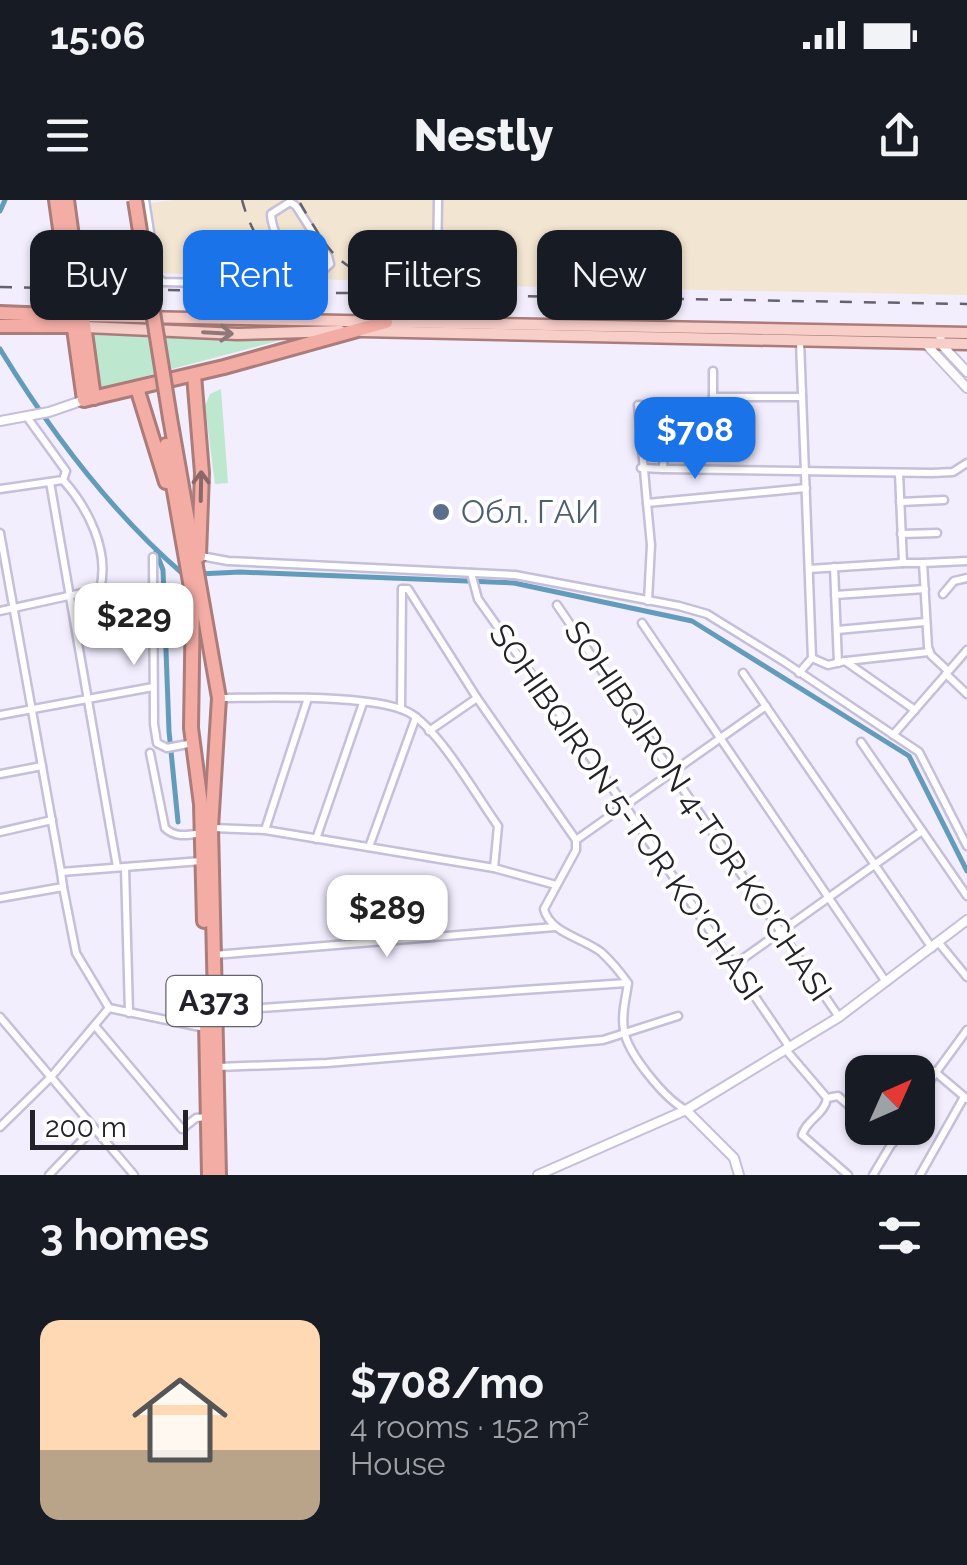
<!DOCTYPE html>
<meta charset="utf-8">
<style>
:root{--surface:#171b24;--page:#242831;--text:#f1f3f6;--muted:#9ea1a6;--line:#363941;--accent:#1a73e8}
body{margin:0;font-family:Raleway,sans-serif;background:var(--page);color:var(--text);height:100vh;display:flex;flex-direction:column;font-size:38px;white-space:nowrap}
*{box-sizing:border-box;margin:0}
p{font-size:32px;color:var(--muted)}
.icon{flex:none;width:55px;height:55px;fill:none;stroke:currentColor;stroke-width:2;stroke-linecap:round;stroke-linejoin:round}
.map{position:relative;height:975px;overflow:hidden}
.side{display:flex;flex-direction:column;background:var(--surface);flex:1}
.side>*{flex:none}
.top-card{position:absolute;left:30px;top:30px;width:908px;height:90px;display:flex;gap:20px}
.needle{width:65px;rotate:45deg}
.fabs{position:absolute;left:845px;top:855px;display:grid;gap:20px}
.fabs a{display:grid;place-items:center;width:90px;height:90px;border-radius:20px;background:var(--surface);box-shadow:0 2px 8px #0004;font-size:50px}
.scale{position:absolute;left:30px;bottom:25px;width:158px;box-sizing:border-box;padding-left:10px;border:5px solid #23212a;border-top:0;font-size:28px;line-height:35px;white-space:nowrap;color:#23212a;-webkit-text-stroke:8px #fff;paint-order:stroke}
.price{position:absolute;translate:-50% -85px;padding:0 22px;border-radius:20px;background:#fff;color:#222;font-size:32px;line-height:65px;filter:drop-shadow(0 2px 5px #0008)}
.price::after{content:'';position:absolute;left:50%;top:60px;width:30px;height:22px;margin-left:-15px;background:inherit;clip-path:polygon(0 0,100% 0,50% 100%)}
.price.current{background:var(--accent);color:#fff}
ul{padding:0;list-style:none}
li{display:flex;align-items:center;gap:30px;height:250px;padding:0 40px}
li+li{border-top:2px solid var(--line)}
li span{display:grid;place-items:center;flex:none;width:280px;height:200px;border-radius:20px;color:#555}
li>.icon{margin-inline-start:auto}
span .icon{width:120px;height:120px;fill:#fffc;stroke-width:1}
li b{font-size:42px}
h2{display:flex;justify-content:space-between;align-items:center;height:120px;padding:0 40px;font-size:42px}
.chip{padding:0 35px;border-radius:20px;background:var(--surface);box-shadow:0 2px 8px #0004;font-size:35px;line-height:90px}
.chip.current{background:var(--accent);color:#fff}
.status{display:flex;justify-content:space-between;align-items:center;height:70px;padding:0 50px;background:var(--surface);direction:ltr}
.status svg{height:28px;fill:currentColor}
header{display:flex;justify-content:space-between;align-items:center;height:130px;padding:0 40px;background:var(--surface);font-size:45px;font-weight:800}
.map>svg:first-child{display:block}
.industrial{fill:#f2e5d1}
.green{fill:#bde7cf}
.lines{fill:none;stroke-linecap:round;stroke-linejoin:round}
.canal{stroke:#639cba;stroke-width:5}
.street-casing{stroke:#c6bfd9;stroke-width:11}
.secondary-casing{stroke:#c6bfd9;stroke-width:12}
.primary-casing{stroke:#ab7c7a;stroke-width:15}
.highway-casing{stroke:#ab7c7a;stroke-width:18}
.street{stroke:#fff;stroke-width:6}
.secondary{stroke:#fff;stroke-width:8}
.primary{stroke:#f8cec9;stroke-width:10}
.highway{stroke:#f4ada5;stroke-width:12}
.rail{stroke:#64626d;stroke-width:2.5;stroke-dasharray:12 12;stroke-linecap:butt}
.highway-bridge-casing{stroke:#ab7c7a;stroke-width:18;stroke-linecap:butt}
.highway-bridge{stroke:#f4ada5;stroke-width:12}
.oneway{stroke:#8e787a}
.oneway2{stroke:#8c6768}
.service-dot{fill:#5c6f8a;stroke:#fff;stroke-width:4}
.labels{text-anchor:middle;stroke-width:8;stroke-linejoin:round;paint-order:stroke}
.shield{fill:#fff;stroke:#65646a;stroke-width:2.5}
.shield-label{font-size:30px;font-weight:bold;fill:#23212a}
.service-label{font-size:32px;fill:#4e5e75;stroke:#fff;text-anchor:start}
.street-label{font-size:32px;fill:#23212a;stroke:#fff}
</style>
<div class="status"><b>15:06</b><svg viewBox="0 0 49 12"><path d="M0 12V9h3v3zM5 12V6h3v6zM10 12V3h3v9zM15 12V0h3v12zM26 1h20v11H26zM47 4h2v5h-2z"/></svg></div>
<header><svg class="icon" aria-label="menu" viewBox="0 0 24 24"><path d="M4 6h16M4 12h16M4 18h16"/></svg>Nestly<svg class="icon" aria-label="share" viewBox="0 0 24 24"><path d="M12 15V3M7 8l5-5 5 5M5 13v7h14v-7"/></svg></header>
<div class="map">
<svg width="967" height="975" viewBox="0 0 967 975">
<rect width="100%" height="100%" fill="#f2eefe"/>
<polygon class="industrial" points="173,0 967,0 967,95 495,86 162,73 151,3"/>
<g class="green">
<polygon points="94,135 293,137 100,188"/>
<polygon points="221,189 228,283 215,284 205,206 210,194"/>
</g>
<g class="lines">
<g class="canal">
<polyline points="0,11 5,0"/>
<path d="M0,149C50,231 110,311 183,374H188"/>
<polyline points="156,352 163,370 169,531 178,622"/>
<polyline points="199,374 240,372 514,383 692,421 909,556 967,671"/>
</g>
<defs>
<g id="street">
<polyline points="145,0 157,77 163,82 286,85 294,75 296,66"/>
<path d="M290,2L296,6L328,56L330,64L322,71C296,78 272,37 271,14Z"/>
<polyline points="437,71 438,0"/>
<polyline points="713,171 713,208 638,205 647,303 806,288"/>
<polyline points="713,197 802,197"/>
<polyline points="705,245 707,208"/>
<polyline points="641,268 663,269 666,206"/>
<polyline points="663,269 932,273 953,272 967,263"/>
<polyline points="899,273 903,363 923,363 928,447 931,455 948,471"/>
<polyline points="50,282 117,667"/>
<polyline points="0,289 63,280 66,271 27,217"/>
<polyline points="900,302 944,300"/>
<polyline points="647,303 651,345 648,401"/>
<polyline points="0,333 61,672 201,661"/>
<polyline points="901,334 937,333"/>
<polyline points="201,356 228,361 515,375 679,406 707,414 783,461 919,552 967,646"/>
<polyline points="153,357 154,524 157,543 167,548 193,543"/>
<polyline points="923,363 967,361"/>
<polyline points="834,367 838,463"/>
<polyline points="809,369 903,363"/>
<polyline points="471,373 478,399 625,606 790,848"/>
<path d="M402,389H408L477,498L576,640V650L544,709C550,733 583,738 601,752C611,761 620,772 628,783C626,798 621,815 624,830C627,853 665,899 686,910"/>
<polyline points="943,394 954,381 967,378"/>
<polyline points="835,395 925,389"/>
<polyline points="557,405 839,817"/>
<path d="M0,411L100,389C110,351 88,308 63,280"/>
<polyline points="642,423 886,782"/>
<polyline points="837,430 925,422"/>
<polyline points="812,458 828,465 845,461 915,510"/>
<polyline points="846,461 929,452"/>
<polyline points="743,473 932,748"/>
<polyline points="799,473 812,458 800,141"/>
<polyline points="946,474 967,494"/>
<path d="M220,498C260,498 383,493 413,515C442,535 476,595 498,626L494,668"/>
<polyline points="401,509 402,389"/>
<polyline points="0,515 153,487"/>
<polyline points="429,531 477,498"/>
<polyline points="893,535 967,450"/>
<polyline points="861,542 967,696"/>
<path d="M150,553L165,628C175,638 188,635 201,633"/>
<polyline points="0,574 42,566"/>
<polyline points="213,628 265,630 494,668 556,685"/>
<polyline points="265,630 308,498"/>
<polyline points="0,632 52,620"/>
<polyline points="316,639 363,503"/>
<polyline points="576,640 766,506"/>
<polyline points="369,647 416,517"/>
<polyline points="125,667 129,813"/>
<polyline points="63,687 76,753 109,808"/>
<polyline points="0,698 63,687 61,672"/>
<polyline points="939,743 967,777"/>
<polyline points="214,755 555,727"/>
<polyline points="734,765 922,631"/>
<polyline points="216,811 627,783"/>
<polyline points="0,817 134,975"/>
<polyline points="96,827 182,929 196,918 208,917"/>
<polyline points="786,850 827,898 838,896 862,917"/>
<polyline points="218,867 327,863 603,840 678,816"/>
<polyline points="934,871 967,899"/>
<polyline points="918,897 967,830"/>
<path d="M827,898C825,914 806,920 802,935L848,975"/>
<polyline points="0,927 51,877 109,808 205,828"/>
<polyline points="875,928 893,943"/>
<polyline points="49,975 94,928"/>
<polyline points="873,975 901,928"/>
<polyline points="920,975 964,897"/>
</g>
<g id="secondary">
<polyline points="940,132 941,144 967,172"/>
<polyline points="926,144 967,188"/>
<polyline points="0,221 49,212 84,200"/>
<polyline points="686,910 734,958 739,975"/>
<polyline points="538,975 686,910 839,817 967,720"/>
</g>
<g id="primary">
<polyline points="84,116 967,133"/>
<polyline points="86,127 238,134 340,131"/>
<polyline points="362,131 967,144"/>
</g>
<g id="highway">
<polyline points="56,0 84,200 224,167 386,122"/>
<polyline points="67,0 94,198"/>
<polyline points="0,113 77,116"/>
<polyline points="0,126 78,126"/>
<polyline points="194,175 202,273 199,356"/>
<polyline points="137,188 166,282"/>
<polyline points="170,218 219,498 211,628 219,975"/>
<polyline points="166,245 193,399 191,528 201,604 204,721"/>
<polyline points="206,821 209,975"/>
</g>
</defs>
<use href="#street" class="street-casing"/>
<use href="#secondary" class="secondary-casing"/>
<use href="#primary" class="primary-casing"/>
<use href="#highway" class="highway-casing"/>
<use href="#street" class="street"/>
<use href="#secondary" class="secondary"/>
<use href="#primary" class="primary"/>
<use href="#highway" class="highway"/>
<g class="rail">
<path d="M242,0C254,45 281,75 327,86"/>
<path d="M300,3C336,64 341,73 414,85"/>
<polyline points="0,87 967,104"/>
</g>
<defs>
<polyline id="highway-bridge" points="135,0 170,218"/>
</defs>
<use href="#highway-bridge" class="highway-bridge-casing"/>
<use href="#highway-bridge" class="highway-bridge"/>
</g>
<defs><path id="oneway-shaft" d="M-6 0H5M1.5-3L5.5 0L1.5 3" fill="none" stroke-width="1.6" stroke-linecap="round" stroke-linejoin="round" transform="scale(2.5)"/></defs>
<use class="oneway" href="#oneway-shaft" transform="translate(218 133) rotate(3)"/>
<use class="oneway2" href="#oneway-shaft" transform="translate(201 286) rotate(-89)"/>
<circle class="service-dot" cx="441" cy="312" r="10"/>
<g class="labels">
<rect class="shield" x="166.5" y="776" width="95" height="50" rx="8"/>
<g class="shield-label">
<text x="214" y="811">A373</text>
</g>
<g class="service-label">
<text x="461" y="323">Обл. ГАИ</text>
</g>
<g class="street-label">
<text transform="translate(698 611) rotate(56)" y="11">SOHIBQIRON 4-TOR KO'CHASI</text>
<text transform="translate(626 612) rotate(55)" y="11">SOHIBQIRON 5-TOR KO'CHASI</text>
</g>
</g>
</svg>
<div class="fabs">
<a><svg class="needle" viewBox="-14 -14 28 28"><path d="M0-13l5 13h-10z" fill="#e53935"/><path d="M0 13l5-13h-10z" fill="#9ea1a6"/></svg></a>
</div>
<div class="scale">200 m</div>
<b class="price current" style="left:695px;top:282px">$708</b>
<b class="price" style="left:134px;top:468px">$229</b>
<b class="price" style="left:387px;top:760px">$289</b>
<div class="top-card">
<a class="chip">Buy</a>
<a class="chip current">Rent</a>
<a class="chip">Filters</a>
<a class="chip">New</a>
</div>
</div>
<section class="side">
<h2>3 homes<svg class="icon" aria-label="filters" viewBox="0 0 24 24"><path d="M4 7h16M4 17h16"/><circle cx="9" cy="7" r="2"/><circle cx="15" cy="17" r="2"/></svg></h2>
<ul>
<li><span style="background:linear-gradient(#ffd9b3 65%,#b9a48a 0)"><svg class="icon" aria-label="home" viewBox="0 0 24 24"><path d="M3 11l9-7 9 7M6 9v11h12V9"/></svg></span><div><b>$708/mo</b><p>4 rooms · 152 m²</p><p>House</p></div></li>
</ul>
</section>
